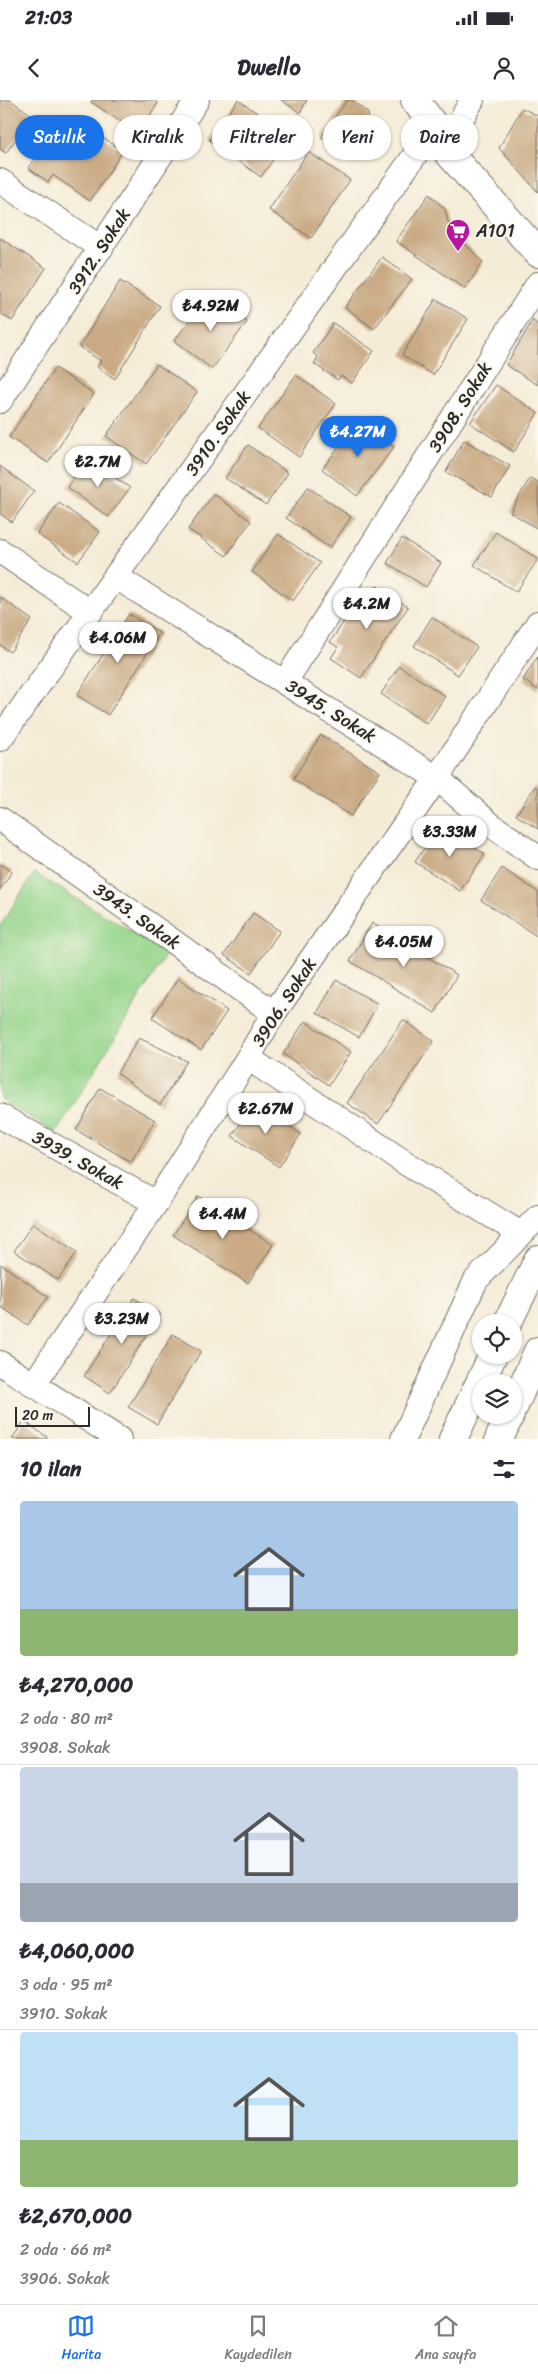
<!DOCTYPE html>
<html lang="tr">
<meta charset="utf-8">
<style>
:root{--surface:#fff;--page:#f7f7f7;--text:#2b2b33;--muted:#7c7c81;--line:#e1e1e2;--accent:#1a73e8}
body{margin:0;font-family:Sriracha,sans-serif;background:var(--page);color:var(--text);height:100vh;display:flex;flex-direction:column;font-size:19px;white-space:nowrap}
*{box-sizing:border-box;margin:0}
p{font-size:16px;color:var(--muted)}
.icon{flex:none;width:28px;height:28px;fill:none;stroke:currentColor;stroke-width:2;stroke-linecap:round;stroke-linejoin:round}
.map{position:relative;height:1339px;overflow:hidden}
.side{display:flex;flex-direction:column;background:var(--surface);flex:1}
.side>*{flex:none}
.banner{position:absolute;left:15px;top:15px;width:509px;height:45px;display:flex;gap:10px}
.buttons{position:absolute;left:472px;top:1214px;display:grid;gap:10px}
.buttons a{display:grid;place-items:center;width:50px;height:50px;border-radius:50%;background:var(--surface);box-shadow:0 1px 4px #0004;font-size:25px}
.scale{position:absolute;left:15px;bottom:12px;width:75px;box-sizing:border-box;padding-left:5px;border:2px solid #2b2b2b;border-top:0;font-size:14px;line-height:18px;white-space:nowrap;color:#2b2b2b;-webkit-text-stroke:4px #fbf7ec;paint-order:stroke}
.price{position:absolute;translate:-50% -42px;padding:0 11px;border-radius:18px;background:#fff;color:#222;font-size:16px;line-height:32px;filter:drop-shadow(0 1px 2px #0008)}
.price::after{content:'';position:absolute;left:50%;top:30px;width:15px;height:11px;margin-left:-8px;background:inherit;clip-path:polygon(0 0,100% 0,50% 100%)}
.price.on{background:var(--accent);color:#fff}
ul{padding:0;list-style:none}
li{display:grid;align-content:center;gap:10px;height:265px;padding:0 20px}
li+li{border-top:1px solid var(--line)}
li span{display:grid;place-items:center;height:155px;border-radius:5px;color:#555}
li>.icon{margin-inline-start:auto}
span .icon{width:90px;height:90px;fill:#fffc;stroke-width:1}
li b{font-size:21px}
h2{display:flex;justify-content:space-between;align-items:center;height:60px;padding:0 20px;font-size:21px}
.tag{padding:0 18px;border-radius:22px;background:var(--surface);box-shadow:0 1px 4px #0004;font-size:18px;line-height:45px}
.tag.on{background:var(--accent);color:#fff}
.status{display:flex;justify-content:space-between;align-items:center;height:35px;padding:0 25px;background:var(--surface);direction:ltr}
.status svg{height:14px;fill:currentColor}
header{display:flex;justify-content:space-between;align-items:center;height:65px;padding:0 20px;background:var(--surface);font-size:22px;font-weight:700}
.tabs{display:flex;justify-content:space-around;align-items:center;height:70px;border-top:1px solid var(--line);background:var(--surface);font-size:14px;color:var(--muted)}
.tabs a{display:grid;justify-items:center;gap:2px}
.tabs .on{color:var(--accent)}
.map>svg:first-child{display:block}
.green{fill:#95d58b;stroke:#60805b}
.building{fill:#c9aa84}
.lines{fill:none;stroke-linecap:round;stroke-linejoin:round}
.street-casing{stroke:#726f67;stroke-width:26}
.secondary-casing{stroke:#726f67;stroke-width:30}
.highway-casing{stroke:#726f67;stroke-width:30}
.street{stroke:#fff;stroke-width:24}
.secondary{stroke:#fff;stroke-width:28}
.highway{stroke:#fff;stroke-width:28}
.labels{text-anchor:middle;stroke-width:4;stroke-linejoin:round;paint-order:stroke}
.poi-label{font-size:18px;fill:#2b2b2b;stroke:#fbf7ec;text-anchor:start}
.street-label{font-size:18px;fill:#2b2b2b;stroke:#fbf7ec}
</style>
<div class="status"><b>21:03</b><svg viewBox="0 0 49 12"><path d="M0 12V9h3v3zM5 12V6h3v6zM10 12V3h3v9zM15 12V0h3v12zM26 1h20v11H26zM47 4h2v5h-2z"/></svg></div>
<header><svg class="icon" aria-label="back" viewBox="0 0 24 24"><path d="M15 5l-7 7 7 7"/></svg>Dwello<svg class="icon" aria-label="person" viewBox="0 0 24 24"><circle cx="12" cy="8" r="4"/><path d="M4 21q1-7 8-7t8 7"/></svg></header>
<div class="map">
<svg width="538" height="1339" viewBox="0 0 538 1339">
<rect width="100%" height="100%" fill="#fbf7ec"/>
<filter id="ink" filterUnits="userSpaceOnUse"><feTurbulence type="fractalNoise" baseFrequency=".02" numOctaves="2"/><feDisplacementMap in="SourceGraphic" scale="10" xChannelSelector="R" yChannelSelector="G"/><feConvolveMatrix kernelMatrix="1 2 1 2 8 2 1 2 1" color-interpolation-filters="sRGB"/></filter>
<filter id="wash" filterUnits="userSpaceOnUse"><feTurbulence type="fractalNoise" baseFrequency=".0096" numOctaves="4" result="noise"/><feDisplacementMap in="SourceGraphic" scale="20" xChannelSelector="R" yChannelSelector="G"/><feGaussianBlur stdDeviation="1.12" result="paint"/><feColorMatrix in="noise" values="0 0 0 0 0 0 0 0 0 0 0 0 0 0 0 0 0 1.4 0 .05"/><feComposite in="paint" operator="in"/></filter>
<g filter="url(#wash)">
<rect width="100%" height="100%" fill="#f5ecd7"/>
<polygon class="green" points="34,773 167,853 56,1033 0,999 0,826"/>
<g id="blocks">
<g class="building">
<polygon points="0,0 10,0 32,15 6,53 0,49"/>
<polygon points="92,0 153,0 158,3 138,33 91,2"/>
<polygon points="238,0 290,35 261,77 209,40"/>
<polygon points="281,0 307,0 300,13"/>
<polygon points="347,0 352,0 368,13 369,22 381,32 361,62 321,37"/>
<polygon points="522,8 538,16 538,92 499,48"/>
<polygon points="68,25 82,35 87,27 123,51 90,101 53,75 48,82 28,68 54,28 62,34"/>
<polygon points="308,52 350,80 311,138 269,110"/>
<polygon points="429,94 445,109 448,122 461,131 460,139 483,162 465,189 396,141"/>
<polygon points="0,138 46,168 12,221 0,213"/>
<polygon points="382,157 412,179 374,229 345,207"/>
<polygon points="120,181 160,206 115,279 97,267 101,261 79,247"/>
<polygon points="210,194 247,222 212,269 174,241"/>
<polygon points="436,199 468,219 433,275 402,255"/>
<polygon points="533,220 538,226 538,285 506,265"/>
<polygon points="333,223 374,251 352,283 341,276 338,280 314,264 318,257 313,253"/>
<polygon points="157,264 197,292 146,364 106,336"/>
<polygon points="55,268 94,294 48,363 9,337"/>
<polygon points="296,275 336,304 299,357 258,328"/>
<polygon points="496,285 538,313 514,352 470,323"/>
<polygon points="360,320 394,347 357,396 322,369"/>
<polygon points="464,340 510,366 492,397 446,372"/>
<polygon points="248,345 288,373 266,405 225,378"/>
<polygon points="88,358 130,388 108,417 67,387"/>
<polygon points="0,366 34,391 12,422 0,414"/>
<polygon points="530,378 538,382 538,429 510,412"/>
<polygon points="308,387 351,417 330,448 286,418"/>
<polygon points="214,394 251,421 226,456 188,429"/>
<polygon points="59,403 100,432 78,462 37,434"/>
<polygon points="496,432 538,459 516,492 474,465"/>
<polygon points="278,434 320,463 293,501 252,472"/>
<polygon points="402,438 441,463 426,487 387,463"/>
<polygon points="377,486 408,507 361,578 331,558 338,547 330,542 363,493 369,497"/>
<polygon points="0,497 32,520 10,552 0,545"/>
<polygon points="129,514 160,533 108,615 77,595"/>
<polygon points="432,517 477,547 458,575 414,546"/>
<polygon points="538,556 538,590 523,580"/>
<polygon points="399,566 445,596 427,624 381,594"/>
<polygon points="321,635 380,672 351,716 293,679"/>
<polygon points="535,686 538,688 538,729 516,715"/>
<polygon points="440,724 485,754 460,791 415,762"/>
<polygon points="0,764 12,771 0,790"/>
<polygon points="502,768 538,792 538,837 481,800"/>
<polygon points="253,813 280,831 251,873 224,855"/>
<polygon points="372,823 457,875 435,913 350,861"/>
<polygon points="178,878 227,911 201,950 152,918"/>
<polygon points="336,880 378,904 359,937 317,913"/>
<polygon points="403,920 434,941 378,1024 347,1003"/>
<polygon points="305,921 351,952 329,985 283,954"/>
<polygon points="139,938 187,961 160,1005 117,973"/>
<polygon points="100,988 155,1020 131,1062 76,1030"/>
<polygon points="254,1003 301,1034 279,1067 232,1036"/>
<polygon points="198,1096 273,1145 248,1183 173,1135"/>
<polygon points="33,1123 77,1152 58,1180 14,1151"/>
<polygon points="1,1164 48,1197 28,1225 0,1206"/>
<polygon points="134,1198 160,1214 110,1293 84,1276"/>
<polygon points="173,1234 201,1251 157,1324 128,1307"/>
<polygon points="24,1321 47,1337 46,1339 12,1339"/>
</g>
</g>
</g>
<g filter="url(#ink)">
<use href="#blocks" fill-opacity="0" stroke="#726f67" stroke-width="1"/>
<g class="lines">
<defs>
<g id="street">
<polyline points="445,49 472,0"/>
<polyline points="0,81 101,148"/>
<polyline points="0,301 197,0"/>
<polyline points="0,451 90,512"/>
<polyline points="116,477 437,678 490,724 538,758"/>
<polyline points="285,582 538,184"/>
<polyline points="0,639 435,27"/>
<polyline points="0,719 274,913"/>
<polyline points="248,958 404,1062 521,1134"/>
<polyline points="0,1016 156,1103"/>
<polyline points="0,1263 119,1339"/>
<polyline points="33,1285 156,1103 248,958 274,913 437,678 538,523"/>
<polyline points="403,1339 476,1180 538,1117"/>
</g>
<polyline id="secondary" points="415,0 435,27 445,49 538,153"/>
<g id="highway">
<polyline points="508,1222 538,1160"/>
<polyline points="514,1306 538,1251"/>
<polyline points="453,1339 493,1255"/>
<polyline points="499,1339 510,1315"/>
</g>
</defs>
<use href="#street" class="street-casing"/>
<use href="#secondary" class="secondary-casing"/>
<use href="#highway" class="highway-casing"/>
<use href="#street" class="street"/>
<use href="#secondary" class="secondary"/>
<use href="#highway" class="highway"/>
</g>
</g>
<defs>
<symbol id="supermarket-pin" viewBox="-11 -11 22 30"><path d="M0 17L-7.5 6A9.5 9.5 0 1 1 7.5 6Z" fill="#b5179e" stroke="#fbf7ec"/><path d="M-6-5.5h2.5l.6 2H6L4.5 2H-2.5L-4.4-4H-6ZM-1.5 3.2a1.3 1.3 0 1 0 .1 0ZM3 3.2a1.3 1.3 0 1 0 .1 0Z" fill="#fff"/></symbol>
</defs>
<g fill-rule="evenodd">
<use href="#supermarket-pin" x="444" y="117" width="28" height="38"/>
</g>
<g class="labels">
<g class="poi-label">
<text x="476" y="137">A101</text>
</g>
<g class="street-label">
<text transform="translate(99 151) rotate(-57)" y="6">3912. Sokak</text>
<text transform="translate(460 307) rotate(-58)" y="6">3908. Sokak</text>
<text transform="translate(218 333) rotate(-55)" y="6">3910. Sokak</text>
<text transform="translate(331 611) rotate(32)" y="6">3945. Sokak</text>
<text transform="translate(137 816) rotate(35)" y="6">3943. Sokak</text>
<text transform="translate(284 902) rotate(-57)" y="6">3906. Sokak</text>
<text transform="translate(78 1060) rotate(29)" y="6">3939. Sokak</text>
</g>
</g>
</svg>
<div class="buttons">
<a><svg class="icon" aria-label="locate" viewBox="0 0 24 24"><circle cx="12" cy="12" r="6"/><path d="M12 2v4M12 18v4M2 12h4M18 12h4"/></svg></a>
<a><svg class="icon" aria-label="layers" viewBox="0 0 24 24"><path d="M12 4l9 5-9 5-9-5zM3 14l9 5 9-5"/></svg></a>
</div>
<div class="scale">20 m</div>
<b class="price" style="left:211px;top:232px">₺4.92M</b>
<b class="price on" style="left:358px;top:358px">₺4.27M</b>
<b class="price" style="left:98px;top:388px">₺2.7M</b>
<b class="price" style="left:367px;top:530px">₺4.2M</b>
<b class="price" style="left:118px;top:564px">₺4.06M</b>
<b class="price" style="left:450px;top:758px">₺3.33M</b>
<b class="price" style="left:404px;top:868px">₺4.05M</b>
<b class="price" style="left:266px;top:1035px">₺2.67M</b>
<b class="price" style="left:223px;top:1140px">₺4.4M</b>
<b class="price" style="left:122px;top:1245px">₺3.23M</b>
<div class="banner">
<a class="tag on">Satılık</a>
<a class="tag">Kiralık</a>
<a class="tag">Filtreler</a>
<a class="tag">Yeni</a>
<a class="tag">Daire</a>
</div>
</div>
<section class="side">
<h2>10 ilan<svg class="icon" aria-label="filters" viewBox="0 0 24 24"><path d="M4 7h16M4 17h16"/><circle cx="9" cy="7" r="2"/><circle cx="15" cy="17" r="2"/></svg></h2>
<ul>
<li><span style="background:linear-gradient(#a9c7e8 70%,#8fb573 0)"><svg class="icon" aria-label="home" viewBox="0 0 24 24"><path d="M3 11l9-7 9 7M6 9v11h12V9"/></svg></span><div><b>₺4,270,000</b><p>2 oda · 80 m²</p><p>3908. Sokak</p></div></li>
<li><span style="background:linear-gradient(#c9d6e8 75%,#9aa5b1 0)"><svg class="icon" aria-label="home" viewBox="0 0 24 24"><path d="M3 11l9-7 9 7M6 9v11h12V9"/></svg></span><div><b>₺4,060,000</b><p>3 oda · 95 m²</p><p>3910. Sokak</p></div></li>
<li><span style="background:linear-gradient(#bfe0f5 70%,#8fb573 0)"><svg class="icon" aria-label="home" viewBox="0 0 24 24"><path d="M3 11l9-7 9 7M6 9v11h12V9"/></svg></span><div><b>₺2,670,000</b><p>2 oda · 66 m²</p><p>3906. Sokak</p></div></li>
</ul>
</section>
<nav class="tabs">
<a class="on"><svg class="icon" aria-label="map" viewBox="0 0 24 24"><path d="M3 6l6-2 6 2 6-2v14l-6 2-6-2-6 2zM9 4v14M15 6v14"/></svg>Harita</a>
<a><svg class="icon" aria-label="saved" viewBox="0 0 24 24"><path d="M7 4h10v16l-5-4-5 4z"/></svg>Kaydedilen</a>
<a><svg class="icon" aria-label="home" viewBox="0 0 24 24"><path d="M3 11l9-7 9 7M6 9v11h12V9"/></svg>Ana sayfa</a>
</nav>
